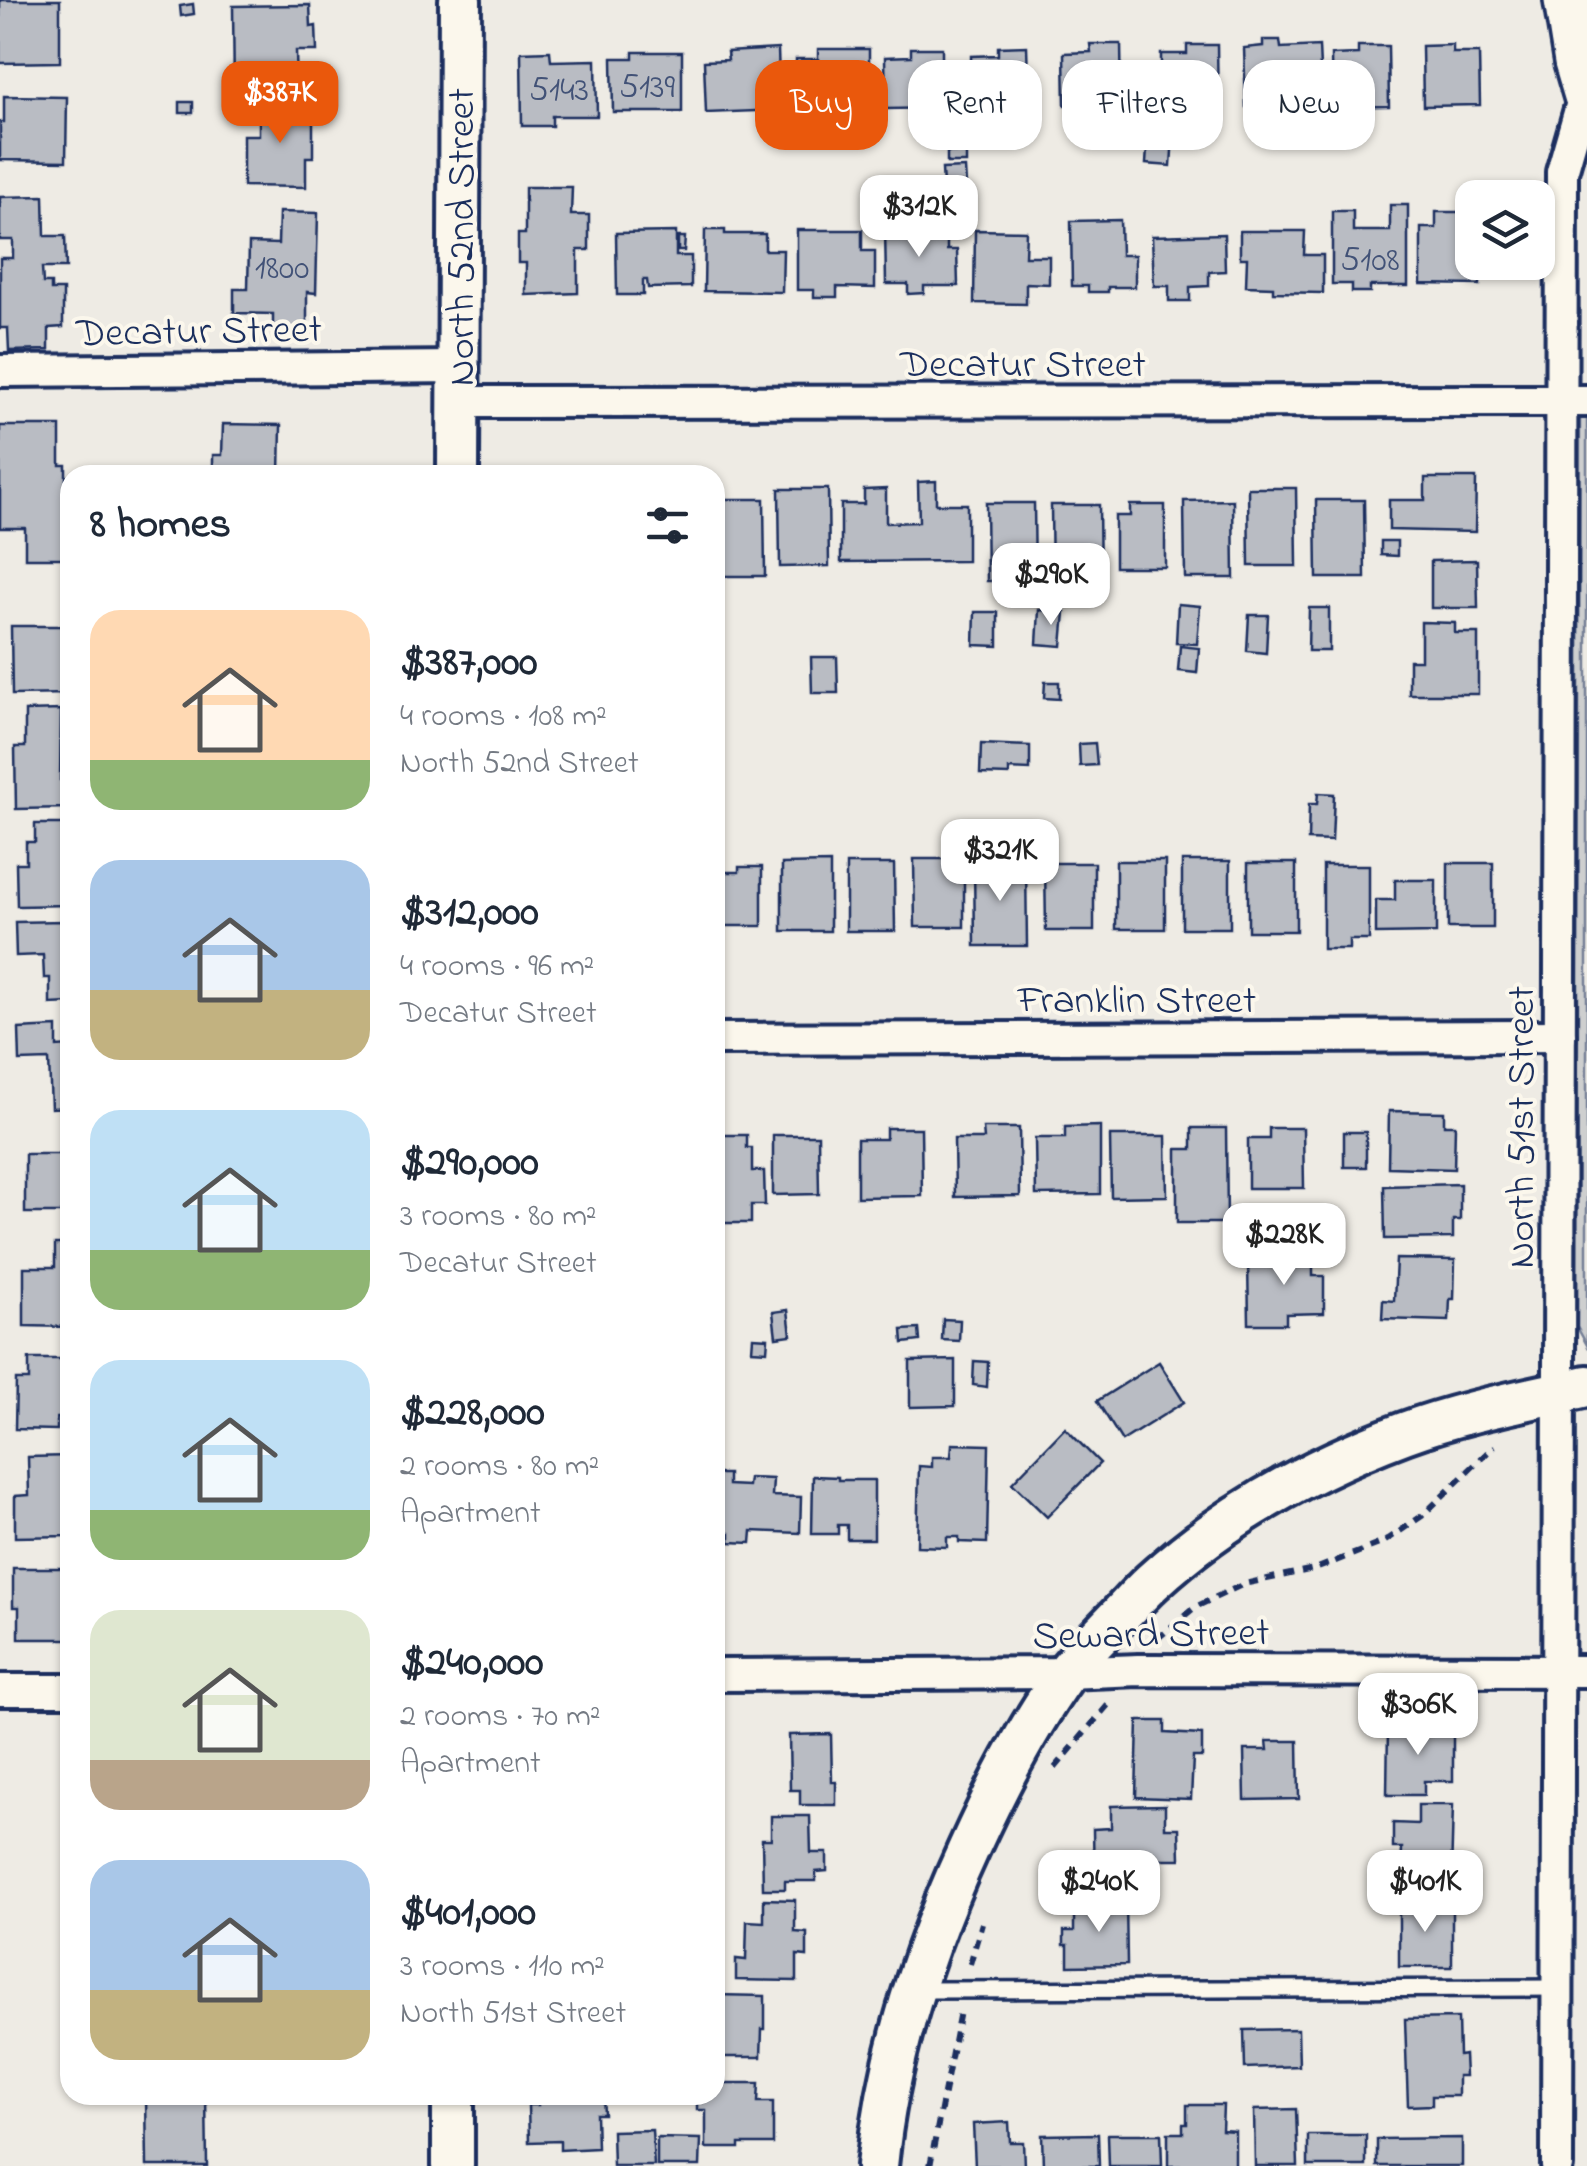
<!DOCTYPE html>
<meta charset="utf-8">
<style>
:root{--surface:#fff;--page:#f6f6f7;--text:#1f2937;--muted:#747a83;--accent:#ea580c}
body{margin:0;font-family:"Indie Flower",sans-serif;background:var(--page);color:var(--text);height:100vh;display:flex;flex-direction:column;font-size:38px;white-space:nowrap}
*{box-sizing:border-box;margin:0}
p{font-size:32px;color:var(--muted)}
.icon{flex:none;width:55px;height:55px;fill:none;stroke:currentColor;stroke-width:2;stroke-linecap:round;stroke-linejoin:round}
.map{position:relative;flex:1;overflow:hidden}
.details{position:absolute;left:60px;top:465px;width:665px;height:1640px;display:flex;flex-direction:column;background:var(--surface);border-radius:30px;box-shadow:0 2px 8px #0004}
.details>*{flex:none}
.top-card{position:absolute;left:755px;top:60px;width:680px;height:90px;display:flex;gap:20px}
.fabs{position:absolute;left:1455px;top:180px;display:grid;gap:20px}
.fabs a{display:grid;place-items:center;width:100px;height:100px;border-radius:20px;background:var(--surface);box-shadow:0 2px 8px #0004;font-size:50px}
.price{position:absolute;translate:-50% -85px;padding:0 22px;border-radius:20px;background:#fff;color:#222;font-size:32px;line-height:65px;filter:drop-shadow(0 2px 5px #0008)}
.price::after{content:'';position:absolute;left:50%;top:60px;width:30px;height:22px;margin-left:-15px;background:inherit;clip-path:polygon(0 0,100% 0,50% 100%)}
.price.current{background:var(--accent);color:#fff}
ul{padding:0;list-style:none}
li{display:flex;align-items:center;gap:30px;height:250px;padding:0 30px}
li span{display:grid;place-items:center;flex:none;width:280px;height:200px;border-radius:30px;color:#555}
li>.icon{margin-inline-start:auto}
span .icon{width:120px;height:120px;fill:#fffc;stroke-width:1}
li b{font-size:42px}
h2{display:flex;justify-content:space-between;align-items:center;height:120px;padding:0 30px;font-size:42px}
.tag{padding:0 35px;border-radius:30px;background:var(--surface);box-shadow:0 2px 8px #0004;font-size:35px;line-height:90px}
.tag.current{background:var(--accent);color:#fff}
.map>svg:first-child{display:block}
.green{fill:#cecfcf;stroke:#747f96;stroke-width:2.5}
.building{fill:#b9bcc3;stroke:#1b2f5e;stroke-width:2.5}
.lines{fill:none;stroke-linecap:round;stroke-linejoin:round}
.service-casing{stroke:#1b2f5e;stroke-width:22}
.minor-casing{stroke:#1b2f5e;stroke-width:38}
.tertiary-casing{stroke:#1b2f5e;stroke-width:48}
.secondary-casing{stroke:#1b2f5e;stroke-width:52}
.path{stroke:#1b2f5e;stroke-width:6;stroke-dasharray:10 8;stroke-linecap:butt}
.service{stroke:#fbf7ec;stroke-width:15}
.minor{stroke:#fbf7ec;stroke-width:30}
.tertiary{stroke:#fbf7ec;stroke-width:40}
.secondary{stroke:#fbf7ec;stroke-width:45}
.labels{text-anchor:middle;stroke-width:8;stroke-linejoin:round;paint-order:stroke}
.number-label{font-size:35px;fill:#425277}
.street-label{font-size:40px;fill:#1b2f5e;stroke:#fbf7ec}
</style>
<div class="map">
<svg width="1587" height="2166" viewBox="0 0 1587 2166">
<rect width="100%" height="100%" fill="#eeebe4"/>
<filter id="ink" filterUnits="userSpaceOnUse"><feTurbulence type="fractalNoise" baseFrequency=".01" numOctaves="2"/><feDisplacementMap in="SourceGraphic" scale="20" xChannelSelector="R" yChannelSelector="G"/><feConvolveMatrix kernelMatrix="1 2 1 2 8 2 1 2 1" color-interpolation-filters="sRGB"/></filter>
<g filter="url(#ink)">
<polygon class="green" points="1580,418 1587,418 1587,1345 1577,1327"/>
<g class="building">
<polygon points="0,0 60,0 60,62 0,63"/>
<polygon points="193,4 194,14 181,16 180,6"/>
<polygon points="310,5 311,27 316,26 317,51 296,51 297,92 234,93 233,6"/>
<polygon points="1263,40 1280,40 1281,48 1319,46 1321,91 1304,92 1305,122 1259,123 1258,106 1246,107 1244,48 1263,46"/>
<polygon points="1090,44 1121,44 1122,104 1065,105 1064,53 1091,52"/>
<polygon points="1187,45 1217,45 1218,105 1161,106 1161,54 1187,54"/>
<polygon points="1453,45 1453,53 1479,53 1480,105 1423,106 1422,46"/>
<polygon points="1027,46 1029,107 972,108 971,56 998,55 998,47"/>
<polygon points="1358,46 1388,46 1389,106 1332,107 1331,55 1358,54"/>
<polygon points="911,48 942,48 942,108 886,109 885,57 911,56"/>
<polygon points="778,49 780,110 706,113 704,61 728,60 727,52"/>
<polygon points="818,49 869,49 869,87 856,87 856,112 795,112 796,59 818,59"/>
<polygon points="550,51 551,61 596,60 597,116 552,116 552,126 522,126 521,52"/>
<polygon points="633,52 682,52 682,112 613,112 612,58 633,58"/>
<polygon points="4,96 67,97 66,161 0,160 0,122 4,122"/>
<polygon points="279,101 313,101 313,157 306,157 306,187 243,186 243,135 259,135 259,108 279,108"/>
<rect x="180" y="102" width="13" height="11"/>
<polygon points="1148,133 1173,135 1171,166 1146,164"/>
<rect x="947" y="152" width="19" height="11"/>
<polygon points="965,168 966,185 943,186 942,169"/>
<polygon points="525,187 572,187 571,215 589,215 589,250 578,250 578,293 526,295 526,263 518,263 518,234 525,234"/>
<polygon points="44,196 45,236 65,236 66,268 42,268 43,283 51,283 51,290 63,290 63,327 49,328 49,350 9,351 8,328 0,328 0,258 13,258 13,240 0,240 0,197"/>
<polygon points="1390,205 1408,205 1408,286 1370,286 1370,292 1352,292 1352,284 1332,284 1332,211 1353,211 1353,231 1390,231"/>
<polygon points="279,212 318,213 316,293 307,292 307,332 273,331 273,314 234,313 234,289 248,289 249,243 278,244"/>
<polygon points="1436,212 1472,212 1472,262 1480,262 1480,285 1421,284 1421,228 1436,228"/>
<polygon points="1120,220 1121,255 1135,255 1135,287 1108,287 1108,292 1088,292 1088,286 1072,286 1071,221"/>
<polygon points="885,226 907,226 907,233 947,232 947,250 957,250 958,286 924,286 924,293 908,294 908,284 886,284"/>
<polygon points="705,230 725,230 725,234 765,234 765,250 783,250 782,292 704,291"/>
<polygon points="797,230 862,230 862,251 875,251 875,288 837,287 837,297 814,297 814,290 797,290"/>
<polygon points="975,230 1026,231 1025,256 1049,256 1049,284 1026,283 1026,304 974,303"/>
<polygon points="1240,231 1305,231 1304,255 1323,255 1323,293 1273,292 1273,287 1246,286 1247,258 1240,258"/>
<polygon points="676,232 676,256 691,256 691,287 648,288 647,280 643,280 643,295 617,295 616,233"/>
<polygon points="1224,234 1225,271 1209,272 1209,286 1190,287 1190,301 1169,301 1169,286 1154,286 1152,236"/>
<polygon points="678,237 685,237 684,251 678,251"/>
<polygon points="223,424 281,425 280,475 213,475 213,455 222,455"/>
<polygon points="0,426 60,426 60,465 66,465 66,496 70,496 70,558 25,558 25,528 0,528"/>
<polygon points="1425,478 1476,478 1475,532 1389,530 1389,500 1425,500"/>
<polygon points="936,481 936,504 967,504 967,561 841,562 841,504 864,504 864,490 886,489 886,523 919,522 918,482"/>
<polygon points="1248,488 1296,488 1297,566 1249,566"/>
<polygon points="779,489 828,489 829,566 780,567"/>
<polygon points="716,499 764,499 765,576 717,576"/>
<polygon points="1233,500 1234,578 1185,578 1184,501"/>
<polygon points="1316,500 1364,500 1365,578 1317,578"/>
<polygon points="986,503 1034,503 1035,581 987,581"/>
<polygon points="1051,505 1099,505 1100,583 1052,583"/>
<polygon points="1130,505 1165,505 1165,567 1115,567 1115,516 1130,516"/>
<polygon points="1381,541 1397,541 1397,556 1381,555"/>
<polygon points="1477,560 1478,608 1431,608 1431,561"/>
<polygon points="67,598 70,598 70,694 12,695 11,626 68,626"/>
<polygon points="1178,604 1200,606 1197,644 1176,643"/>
<polygon points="1309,608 1329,608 1329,651 1308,651"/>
<polygon points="1039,610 1065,612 1062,646 1037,644"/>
<polygon points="975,612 998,612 998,646 974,645"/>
<polygon points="1249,615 1268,615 1266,653 1247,651"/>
<polygon points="1421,622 1455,623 1455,633 1478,633 1478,694 1409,694 1409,660 1421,660"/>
<polygon points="1180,646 1199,648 1197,673 1178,671"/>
<polygon points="811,657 837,657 838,693 812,693"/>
<polygon points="1045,682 1059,682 1059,699 1044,698"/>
<polygon points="61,710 60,780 70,780 70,808 16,809 15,747 25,747 25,711"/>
<polygon points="1095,743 1097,765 1080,766 1079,744"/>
<polygon points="981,744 1030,746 1030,770 1009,769 1009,775 980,774"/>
<polygon points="1318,793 1334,794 1332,841 1308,840 1309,804 1317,804"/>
<polygon points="35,824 70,824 70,905 17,906 16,863 26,863 26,842 35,842"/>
<polygon points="914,859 964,859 964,927 915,927"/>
<rect x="1116" y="861" width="49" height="68"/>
<rect x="1182" y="861" width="48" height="67"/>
<polygon points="974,862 1026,862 1027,946 975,946"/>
<polygon points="830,863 830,931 782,931 782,864"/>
<polygon points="1045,863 1094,863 1094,931 1046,931"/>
<rect x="1248" y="863" width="48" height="68"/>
<rect x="1448" y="863" width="45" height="65"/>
<polygon points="846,864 894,864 895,931 846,931"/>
<polygon points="1323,865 1369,865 1369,940 1349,940 1349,949 1323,949"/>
<polygon points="739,867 762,867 762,926 715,926 715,872 739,872"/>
<polygon points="1395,880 1436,880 1436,933 1376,934 1376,900 1395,900"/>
<polygon points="63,921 64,942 70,942 70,1003 50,1004 50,978 44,978 43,955 16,956 15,922"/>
<polygon points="57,1027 57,1047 70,1046 70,1107 51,1108 49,1060 20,1061 19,1029"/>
<polygon points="1389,1111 1444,1112 1444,1125 1455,1125 1454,1169 1388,1167"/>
<polygon points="1100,1126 1100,1194 1036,1195 1035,1138 1065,1138 1065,1127"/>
<polygon points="886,1128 921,1128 922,1196 857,1197 857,1139 886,1139"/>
<polygon points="983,1128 1019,1128 1020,1196 955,1197 954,1139 984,1139"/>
<polygon points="1192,1128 1226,1128 1227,1223 1177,1223 1177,1149 1192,1149"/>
<polygon points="1269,1128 1303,1128 1304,1188 1248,1188 1248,1139 1269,1139"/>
<rect x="1344" y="1132" width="22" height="35"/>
<polygon points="715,1135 747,1135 747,1148 752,1148 752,1171 764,1171 765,1205 751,1205 751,1223 715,1223"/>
<polygon points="773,1135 818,1135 819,1194 773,1195"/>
<polygon points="1110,1136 1166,1136 1167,1196 1111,1197"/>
<rect x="25" y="1154" width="45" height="59"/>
<polygon points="1460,1184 1460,1220 1453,1220 1453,1238 1385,1239 1384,1186"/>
<polygon points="55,1244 70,1244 70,1327 24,1326 24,1267 55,1267"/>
<polygon points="1290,1247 1313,1247 1313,1276 1324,1276 1324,1313 1286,1314 1286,1324 1249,1324 1248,1260 1290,1259"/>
<polygon points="1396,1259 1455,1260 1454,1299 1450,1299 1449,1321 1382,1319 1383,1300 1394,1301"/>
<polygon points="788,1310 791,1335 776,1337 773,1312"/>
<polygon points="943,1319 960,1320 959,1341 942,1340"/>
<polygon points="919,1329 920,1341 903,1343 902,1330"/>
<polygon points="753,1337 768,1338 767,1351 752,1350"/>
<polygon points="29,1359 70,1359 70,1418 57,1418 57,1430 15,1429 16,1380 29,1380"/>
<polygon points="955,1360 955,1406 910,1407 910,1361"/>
<polygon points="974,1361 988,1362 987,1387 973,1385"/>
<polygon points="1159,1362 1184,1402 1122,1441 1097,1401"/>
<polygon points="1065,1428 1100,1463 1047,1517 1012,1483"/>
<polygon points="952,1444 989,1445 987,1543 959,1542 959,1537 947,1537 947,1547 917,1546 919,1466 932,1467 932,1457 951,1457"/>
<polygon points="70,1456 70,1536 15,1537 15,1496 29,1495 28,1457"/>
<polygon points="715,1474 728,1474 728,1485 748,1486 749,1478 773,1479 772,1496 801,1497 800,1533 752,1531 751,1543 730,1542 730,1533 715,1533"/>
<polygon points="813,1476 838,1477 838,1480 874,1480 874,1539 847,1539 847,1525 838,1525 838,1534 812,1534"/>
<polygon points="13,1568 70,1568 70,1639 19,1639 19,1607 13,1607"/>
<polygon points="1138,1721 1165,1721 1165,1733 1202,1735 1202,1757 1193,1757 1191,1799 1136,1797"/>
<polygon points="1388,1726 1453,1726 1453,1781 1424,1781 1424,1795 1387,1795"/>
<polygon points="831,1734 832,1782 836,1782 836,1805 800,1805 800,1790 790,1790 789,1735"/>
<polygon points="1267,1741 1298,1741 1299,1799 1245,1800 1244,1750 1268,1750"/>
<polygon points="1165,1805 1165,1828 1179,1828 1180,1859 1153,1859 1153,1882 1094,1883 1093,1829 1111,1828 1111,1806"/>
<polygon points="1418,1805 1453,1805 1451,1877 1401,1876 1402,1848 1393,1848 1393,1823 1418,1824"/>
<polygon points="771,1816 810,1816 811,1853 827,1853 827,1871 816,1872 816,1881 785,1881 785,1889 763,1889 762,1839 771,1839"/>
<polygon points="1106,1898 1126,1898 1127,1965 1068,1966 1068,1945 1064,1945 1064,1931 1074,1931 1074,1905 1106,1905"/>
<polygon points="764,1899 795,1900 795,1932 807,1933 807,1956 797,1955 797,1981 736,1980 736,1959 746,1960 747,1921 764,1922"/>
<rect x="1399" y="1903" width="53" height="64"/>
<polygon points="715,1995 765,1996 765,2029 762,2029 761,2057 715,2057"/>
<polygon points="1458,2018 1459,2056 1464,2055 1465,2076 1458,2076 1458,2096 1432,2096 1432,2105 1408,2106 1405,2019"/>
<polygon points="1298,2029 1299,2066 1245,2068 1244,2030"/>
<polygon points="715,2083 759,2083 758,2102 773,2102 773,2144 739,2144 739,2148 706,2148 706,2110 697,2110 697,2095 715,2095"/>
<polygon points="146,2095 206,2095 207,2166 147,2166"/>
<polygon points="537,2095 603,2095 604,2114 596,2114 597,2148 560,2150 560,2141 529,2142 528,2105 538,2105"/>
<polygon points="1187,2105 1223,2105 1222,2130 1235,2131 1235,2166 1168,2166 1168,2133 1183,2133 1183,2124 1187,2124"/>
<polygon points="1296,2109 1298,2166 1255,2166 1254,2110"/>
<polygon points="1009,2122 1010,2142 1023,2142 1024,2166 975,2166 973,2124"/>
<polygon points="652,2130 654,2166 613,2166 612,2131"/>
<polygon points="1098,2134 1099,2166 1043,2166 1042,2135"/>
<polygon points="1108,2134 1161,2134 1162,2166 1109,2166"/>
<rect x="1308" y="2135" width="58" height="31"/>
<polygon points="657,2138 701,2139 700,2166 657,2166"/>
<polygon points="1462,2138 1462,2166 1377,2166 1377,2139"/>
</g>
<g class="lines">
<defs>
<polyline id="service" points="918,1990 1557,1988"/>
<g id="minor">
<polyline points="0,371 459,367"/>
<polyline points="459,402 1587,401"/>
<polyline points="715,1039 1560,1036"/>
<polyline points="715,1675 1066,1673 1139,1670 1587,1671"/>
<polyline points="0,1690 70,1690"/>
<polyline points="1557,2166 1562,172 1585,92"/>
</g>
<g id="tertiary">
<polyline points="458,475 460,0"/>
<polyline points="453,2166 453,2095"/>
<path d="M877,2166C888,2056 923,1948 969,1848C996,1789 1026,1729 1064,1676C1079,1656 1098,1638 1115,1620C1127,1608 1139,1594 1152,1582C1224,1516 1313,1467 1404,1433C1464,1411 1526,1400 1587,1386"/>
</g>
<polyline id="secondary" points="1567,0 1577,62 1587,96"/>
</defs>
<use href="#service" class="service-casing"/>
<use href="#minor" class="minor-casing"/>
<use href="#tertiary" class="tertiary-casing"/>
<use href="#secondary" class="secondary-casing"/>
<g class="path">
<polyline points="1157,1639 1195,1607 1244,1584 1318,1568 1384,1542 1422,1516 1491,1449 1495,1447"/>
<polyline points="1055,1768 1108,1705"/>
<polyline points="970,1964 982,1923"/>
<polyline points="930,2166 960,2011"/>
</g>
<use href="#service" class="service"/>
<use href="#minor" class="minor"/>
<use href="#tertiary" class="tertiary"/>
<use href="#secondary" class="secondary"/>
</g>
</g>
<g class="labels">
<g class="number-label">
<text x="647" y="97">5139</text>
<text x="559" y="100">5143</text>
<text x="1370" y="270">5108</text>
<text x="282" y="278">1800</text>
</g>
<g class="street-label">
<text transform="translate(459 237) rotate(-90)" y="14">North 52nd Street</text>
<text transform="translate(199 329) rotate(-1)" y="14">Decatur Street</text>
<text x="1023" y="376">Decatur Street</text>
<text x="1137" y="1012">Franklin Street</text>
<text transform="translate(1519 1127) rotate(-90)" y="14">North 51st Street</text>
<text transform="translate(1151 1632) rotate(-1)" y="14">Seward Street</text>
</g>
</g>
</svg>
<div class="fabs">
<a><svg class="icon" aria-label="layers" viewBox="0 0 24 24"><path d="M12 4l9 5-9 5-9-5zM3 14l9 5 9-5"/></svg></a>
</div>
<b class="price current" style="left:280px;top:146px">$387K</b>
<b class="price" style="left:919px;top:260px">$312K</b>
<b class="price" style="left:1051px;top:628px">$290K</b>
<b class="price" style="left:1000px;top:904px">$321K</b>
<b class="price" style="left:1284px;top:1288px">$228K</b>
<b class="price" style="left:1418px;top:1758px">$306K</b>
<b class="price" style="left:1099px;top:1935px">$240K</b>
<b class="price" style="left:1425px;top:1935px">$401K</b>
<div class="top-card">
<a class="tag current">Buy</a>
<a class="tag">Rent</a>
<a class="tag">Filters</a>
<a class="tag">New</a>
</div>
<section class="details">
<h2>8 homes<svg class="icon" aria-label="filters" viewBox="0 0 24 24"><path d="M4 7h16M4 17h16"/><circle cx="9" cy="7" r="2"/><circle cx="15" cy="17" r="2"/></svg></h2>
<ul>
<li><span style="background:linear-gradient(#ffd9b3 75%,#8fb573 0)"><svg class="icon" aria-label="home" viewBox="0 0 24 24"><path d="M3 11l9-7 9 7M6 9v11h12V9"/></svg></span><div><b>$387,000</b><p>4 rooms · 108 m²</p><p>North 52nd Street</p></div></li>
<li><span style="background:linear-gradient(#a9c7e8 65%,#c2b280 0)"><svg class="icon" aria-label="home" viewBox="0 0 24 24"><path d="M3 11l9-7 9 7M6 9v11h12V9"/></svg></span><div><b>$312,000</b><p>4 rooms · 96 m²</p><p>Decatur Street</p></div></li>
<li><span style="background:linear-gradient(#bfe0f5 70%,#8fb573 0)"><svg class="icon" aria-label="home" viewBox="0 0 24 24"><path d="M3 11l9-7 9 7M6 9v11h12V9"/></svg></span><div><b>$290,000</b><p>3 rooms · 80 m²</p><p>Decatur Street</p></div></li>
<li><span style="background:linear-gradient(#bfe0f5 75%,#8fb573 0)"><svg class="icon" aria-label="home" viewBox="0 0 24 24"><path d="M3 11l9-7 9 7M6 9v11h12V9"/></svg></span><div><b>$228,000</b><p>2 rooms · 80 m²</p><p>Apartment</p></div></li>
<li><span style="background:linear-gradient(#dfe7d0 75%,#b9a48a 0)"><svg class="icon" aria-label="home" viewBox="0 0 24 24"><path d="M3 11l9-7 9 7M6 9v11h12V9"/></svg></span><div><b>$240,000</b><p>2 rooms · 70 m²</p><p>Apartment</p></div></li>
<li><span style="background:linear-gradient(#a9c7e8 65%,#c2b280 0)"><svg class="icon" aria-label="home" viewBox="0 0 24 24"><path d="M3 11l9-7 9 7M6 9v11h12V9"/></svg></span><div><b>$401,000</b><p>3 rooms · 110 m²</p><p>North 51st Street</p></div></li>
</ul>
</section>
</div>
